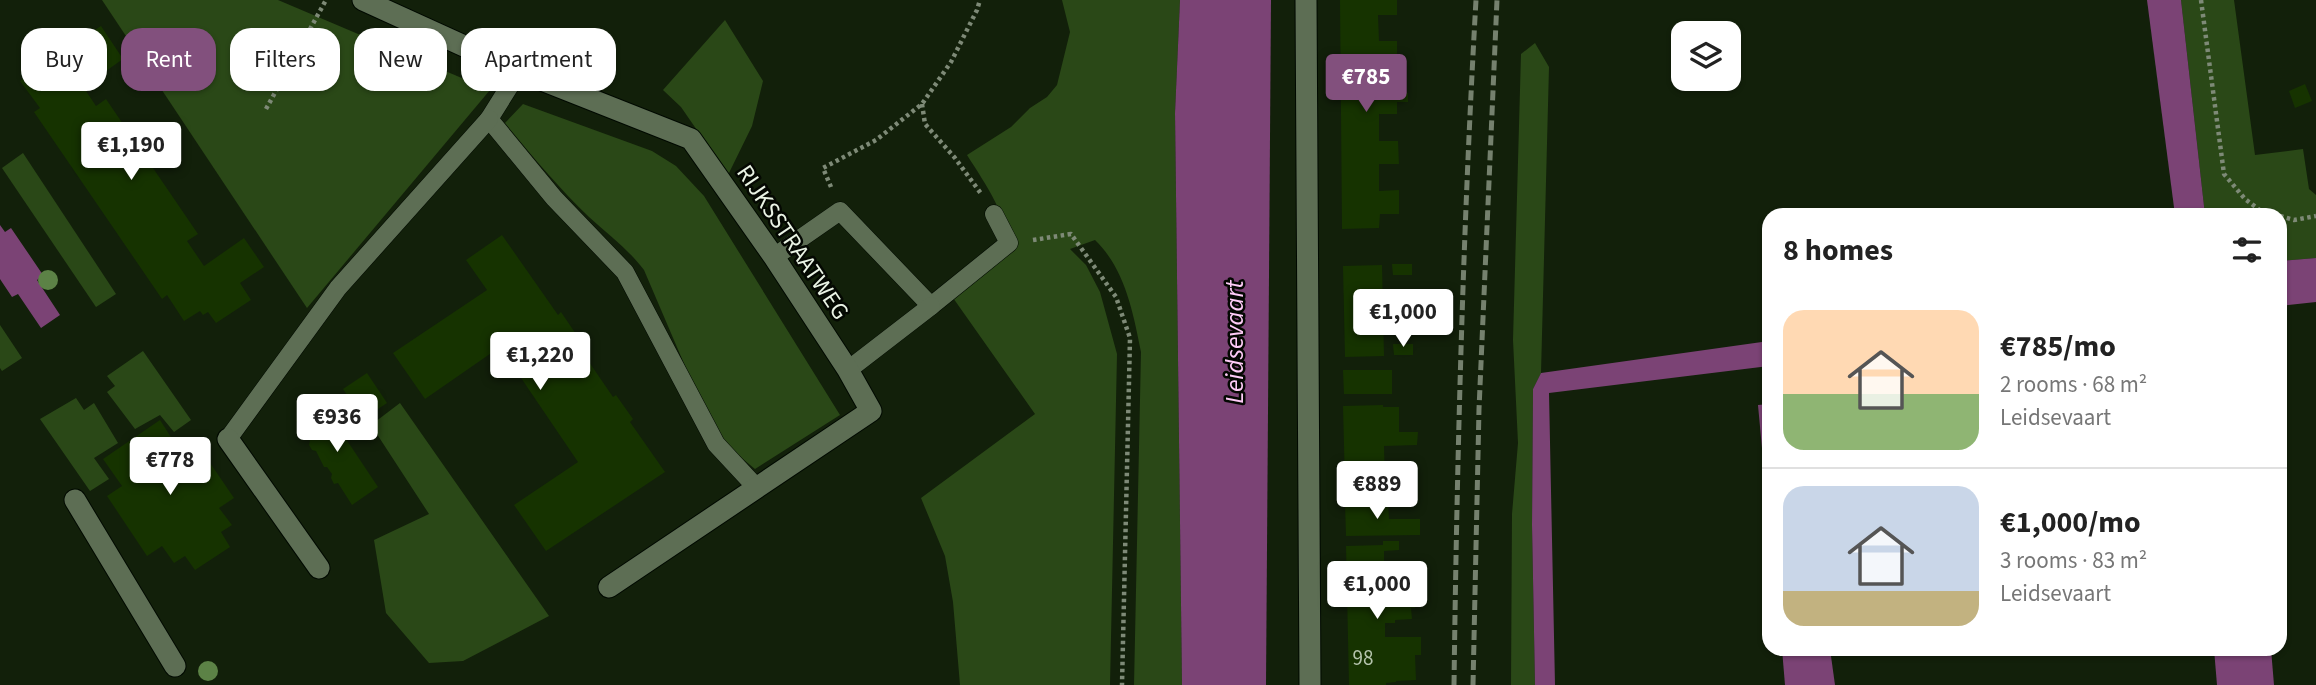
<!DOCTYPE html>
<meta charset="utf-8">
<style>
:root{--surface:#fff;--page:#f6f6f6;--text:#222;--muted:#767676;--line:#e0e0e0;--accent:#82507d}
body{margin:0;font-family:"Source Sans 3",sans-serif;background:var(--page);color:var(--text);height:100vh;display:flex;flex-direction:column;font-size:26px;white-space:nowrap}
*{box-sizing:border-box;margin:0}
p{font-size:23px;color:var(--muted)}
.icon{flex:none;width:38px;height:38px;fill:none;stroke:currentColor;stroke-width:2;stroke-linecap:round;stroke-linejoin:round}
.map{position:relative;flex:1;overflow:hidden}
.side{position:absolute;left:1762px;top:208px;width:525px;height:448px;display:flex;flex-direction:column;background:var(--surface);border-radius:21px;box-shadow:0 2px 5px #0004}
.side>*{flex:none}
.top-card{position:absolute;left:21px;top:28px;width:665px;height:63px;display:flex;gap:14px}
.buttons{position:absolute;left:1671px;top:21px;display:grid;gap:14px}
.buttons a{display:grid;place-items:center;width:70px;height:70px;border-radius:14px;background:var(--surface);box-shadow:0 2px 5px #0004;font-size:35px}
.price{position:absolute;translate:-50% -60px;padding:0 16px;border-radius:7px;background:#fff;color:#222;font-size:23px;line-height:46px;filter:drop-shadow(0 2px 4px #0008)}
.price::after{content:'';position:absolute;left:50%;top:42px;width:21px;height:16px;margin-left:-10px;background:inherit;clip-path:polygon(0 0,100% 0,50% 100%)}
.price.current{background:var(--accent);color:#fff}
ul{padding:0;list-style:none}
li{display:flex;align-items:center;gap:21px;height:175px;padding:0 21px}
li+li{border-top:2px solid var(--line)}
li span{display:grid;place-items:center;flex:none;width:196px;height:140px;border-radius:21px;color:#555}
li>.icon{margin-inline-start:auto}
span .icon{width:84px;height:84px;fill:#fffc;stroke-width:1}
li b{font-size:30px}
h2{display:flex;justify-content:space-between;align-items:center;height:84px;padding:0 21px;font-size:30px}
.chip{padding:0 24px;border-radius:21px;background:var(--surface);box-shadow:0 2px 5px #0004;font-size:24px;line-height:63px}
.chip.current{background:var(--accent);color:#fff}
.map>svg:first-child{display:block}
.green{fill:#2a4817}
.water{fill:#7b4375}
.building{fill:#163300}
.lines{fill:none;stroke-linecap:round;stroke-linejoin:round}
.lane-casing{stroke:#010900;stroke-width:19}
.street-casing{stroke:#010900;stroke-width:23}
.path{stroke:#7e8a77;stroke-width:4.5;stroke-dasharray:3.5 3.5;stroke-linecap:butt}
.lane{stroke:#5d6e54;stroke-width:18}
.street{stroke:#5d6e54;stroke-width:21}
.rail{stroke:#75816e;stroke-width:5;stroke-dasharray:10 5;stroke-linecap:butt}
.tree{fill:#5c8246}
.labels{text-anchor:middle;stroke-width:5;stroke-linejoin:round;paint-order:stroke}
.number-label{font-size:21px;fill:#b5c4ac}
.street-label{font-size:24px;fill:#eaf4e5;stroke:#040802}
.water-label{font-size:26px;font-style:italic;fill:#ffccf8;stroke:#040802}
</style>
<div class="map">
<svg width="2316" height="685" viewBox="0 0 2316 685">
<rect width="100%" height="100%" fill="#12200a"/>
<g class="green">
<polygon points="102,0 278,0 490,90 307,308"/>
<path d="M1062,0H1180L1175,113L1182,685H1134L1141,352C1133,312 1125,269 1095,240L1070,249L1086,265L1100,292L1117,354L1110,685H960L953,602L945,556L921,498L1035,414L951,295L1010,254C1009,217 986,185 967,155L1011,127L1030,108L1047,97L1057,85L1070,32Z"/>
<polygon points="2181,0 2234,0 2255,155 2303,149 2309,189 2316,195 2316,258 2280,261 2280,215 2205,215"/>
<polygon points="725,20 763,81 752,126 728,175 681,107 663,90"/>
<polygon points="1535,43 1549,67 1541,373 1533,389 1532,525 1535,685 1511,685 1512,514 1518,443 1513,340 1521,54"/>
<path d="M523,104L652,151L676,166L704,196L840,415L755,469L715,436L644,270C628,249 609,235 589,217C559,188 532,156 505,123Z"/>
<polygon points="23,153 116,294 96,307 2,168"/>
<polygon points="0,325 22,358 2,371 0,368"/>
<polygon points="143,351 191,420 174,432 160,415 135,429 107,392 115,386 107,376"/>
<polygon points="76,398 84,410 94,403 118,443 94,458 109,479 90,491 40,419"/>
<polygon points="400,403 549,616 463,661 429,663 386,613 374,540 429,514 371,425"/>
</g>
<g class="water">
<polygon points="1180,0 1271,0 1266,685 1182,685 1175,113"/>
<polygon points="2147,0 2181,0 2205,215 2175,215"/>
<polygon points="0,225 5,232 11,228 43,275 37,280 60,315 41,328 18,294 12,297 0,279"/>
<polygon points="2316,258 2316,302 2280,306 2280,261"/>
<polygon points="1769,341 1769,366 1549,393 1555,685 1535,685 1532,525 1533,389 1541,373"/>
<polygon points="1769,404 1769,524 1758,405"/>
<polygon points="1782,649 1830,649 1835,685 1785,685"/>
<polygon points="2214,649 2271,649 2274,685 2217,685"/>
</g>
<g class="building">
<polygon points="1340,0 1397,0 1397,15 1378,15 1379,41 1397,41 1397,64 1378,64 1378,91 1408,93 1408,102 1397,102 1397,114 1379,114 1379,141 1398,141 1399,164 1379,164 1379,191 1399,190 1399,214 1380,214 1379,228 1342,229"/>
<polygon points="101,26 123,59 106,71 103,67 80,82 96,106 106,99 198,234 187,241 204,266 244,238 264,267 240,283 251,300 216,323 208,312 203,315 200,311 184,321 167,295 162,299 34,112 40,108 20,81 45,64 34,49 65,28 75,43"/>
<polygon points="2305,84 2312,101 2295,108 2289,91"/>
<polygon points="502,235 558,315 561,312 578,337 574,340 613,397 616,395 633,419 630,422 665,472 546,551 514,505 578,462 500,347 425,399 393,353 487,290 466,260"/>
<polygon points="1392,264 1412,264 1412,275 1393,275"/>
<polygon points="1382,265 1384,356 1345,357 1343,266"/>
<polygon points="1412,312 1413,324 1393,324 1393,313"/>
<polygon points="1393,344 1413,344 1413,355 1394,355"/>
<polygon points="1343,370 1392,370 1392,394 1344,394"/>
<polygon points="367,373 387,403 363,419 343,389"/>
<polygon points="322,403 378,487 352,505 338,483 334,484 331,478 332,474 327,467 324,467 316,451 312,450 309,445 310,441 296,420"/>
<polygon points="1383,405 1383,407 1399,407 1399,432 1418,432 1417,445 1384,446 1385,484 1345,485 1343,406"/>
<polygon points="160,420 178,448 193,438 234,498 219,508 232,525 221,532 230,547 195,570 185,556 174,563 162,546 147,556 107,496 122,486 103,459"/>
<polygon points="1345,503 1388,503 1389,519 1420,519 1420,535 1346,536"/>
<polygon points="1383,541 1399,541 1399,550 1384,551 1384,592 1415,591 1415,608 1411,608 1412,619 1395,620 1395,623 1385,623 1385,637 1421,637 1421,655 1415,655 1416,680 1396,681 1396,682 1386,683 1386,685 1349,685 1346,546 1383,545"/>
</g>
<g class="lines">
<defs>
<g id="lane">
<polyline points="527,45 519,71 489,119 554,198 625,272 716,444 756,487"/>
<polyline points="774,257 840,211 931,306 1009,243 994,214"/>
<polyline points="848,370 931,306"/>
<polyline points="228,439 338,288 489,119"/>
</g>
<g id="street">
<polyline points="363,0 519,71 691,139 774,257 848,370 871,411 609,587"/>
<polyline points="1306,0 1310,685"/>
<polyline points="228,439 319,568"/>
<polyline points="75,500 175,666"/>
</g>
</defs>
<use href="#lane" class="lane-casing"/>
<use href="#street" class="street-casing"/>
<g class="path">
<polyline points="2201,0 2224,174 2245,199 2261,211 2277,215"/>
<polyline points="922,104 925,124 955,158 982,195"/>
<polyline points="266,109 326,0"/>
<polyline points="831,187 823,168 876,140 922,104 951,62 977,10 980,0"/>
<polyline points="2280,216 2294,220 2316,216"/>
<polyline points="1033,240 1071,234 1116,297 1130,338 1122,685"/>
</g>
<use href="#lane" class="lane"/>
<use href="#street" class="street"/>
<g class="rail">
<path d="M1454,685C1457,456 1463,228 1476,0"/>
<polyline points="1473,685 1479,409 1497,0"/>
</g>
</g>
<g class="tree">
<circle cx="48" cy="280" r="10"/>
<circle cx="208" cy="671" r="10"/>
</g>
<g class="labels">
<g class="number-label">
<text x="1363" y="665">98</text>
</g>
<g class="street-label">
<text transform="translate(793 242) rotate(56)" y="8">RIJKSSTRAATWEG</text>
</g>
<g class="water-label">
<text transform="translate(1234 342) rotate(-90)" y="9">Leidsevaart</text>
</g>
</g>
</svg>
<div class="buttons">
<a><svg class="icon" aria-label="layers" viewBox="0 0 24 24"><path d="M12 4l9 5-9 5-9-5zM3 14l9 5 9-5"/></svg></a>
</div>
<b class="price current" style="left:1366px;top:114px">€785</b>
<b class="price" style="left:131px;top:182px">€1,190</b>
<b class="price" style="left:1403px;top:349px">€1,000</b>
<b class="price" style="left:540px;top:392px">€1,220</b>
<b class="price" style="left:337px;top:454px">€936</b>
<b class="price" style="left:170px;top:497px">€778</b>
<b class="price" style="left:1377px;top:521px">€889</b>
<b class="price" style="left:1377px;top:621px">€1,000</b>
<div class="top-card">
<a class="chip">Buy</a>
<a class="chip current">Rent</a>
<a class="chip">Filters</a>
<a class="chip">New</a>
<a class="chip">Apartment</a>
</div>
<section class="side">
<h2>8 homes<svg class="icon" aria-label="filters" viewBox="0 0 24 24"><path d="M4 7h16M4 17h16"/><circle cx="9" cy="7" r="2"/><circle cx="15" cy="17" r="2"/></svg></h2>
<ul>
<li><span style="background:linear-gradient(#ffd9b3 60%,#8fb573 0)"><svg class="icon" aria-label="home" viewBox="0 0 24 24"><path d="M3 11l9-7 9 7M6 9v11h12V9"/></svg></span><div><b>€785/mo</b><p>2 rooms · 68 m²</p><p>Leidsevaart</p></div></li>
<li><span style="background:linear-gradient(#c9d6e8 75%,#c2b280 0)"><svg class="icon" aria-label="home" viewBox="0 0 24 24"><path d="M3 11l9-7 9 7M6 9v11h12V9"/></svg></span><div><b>€1,000/mo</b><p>3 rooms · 83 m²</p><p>Leidsevaart</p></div></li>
</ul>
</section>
</div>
